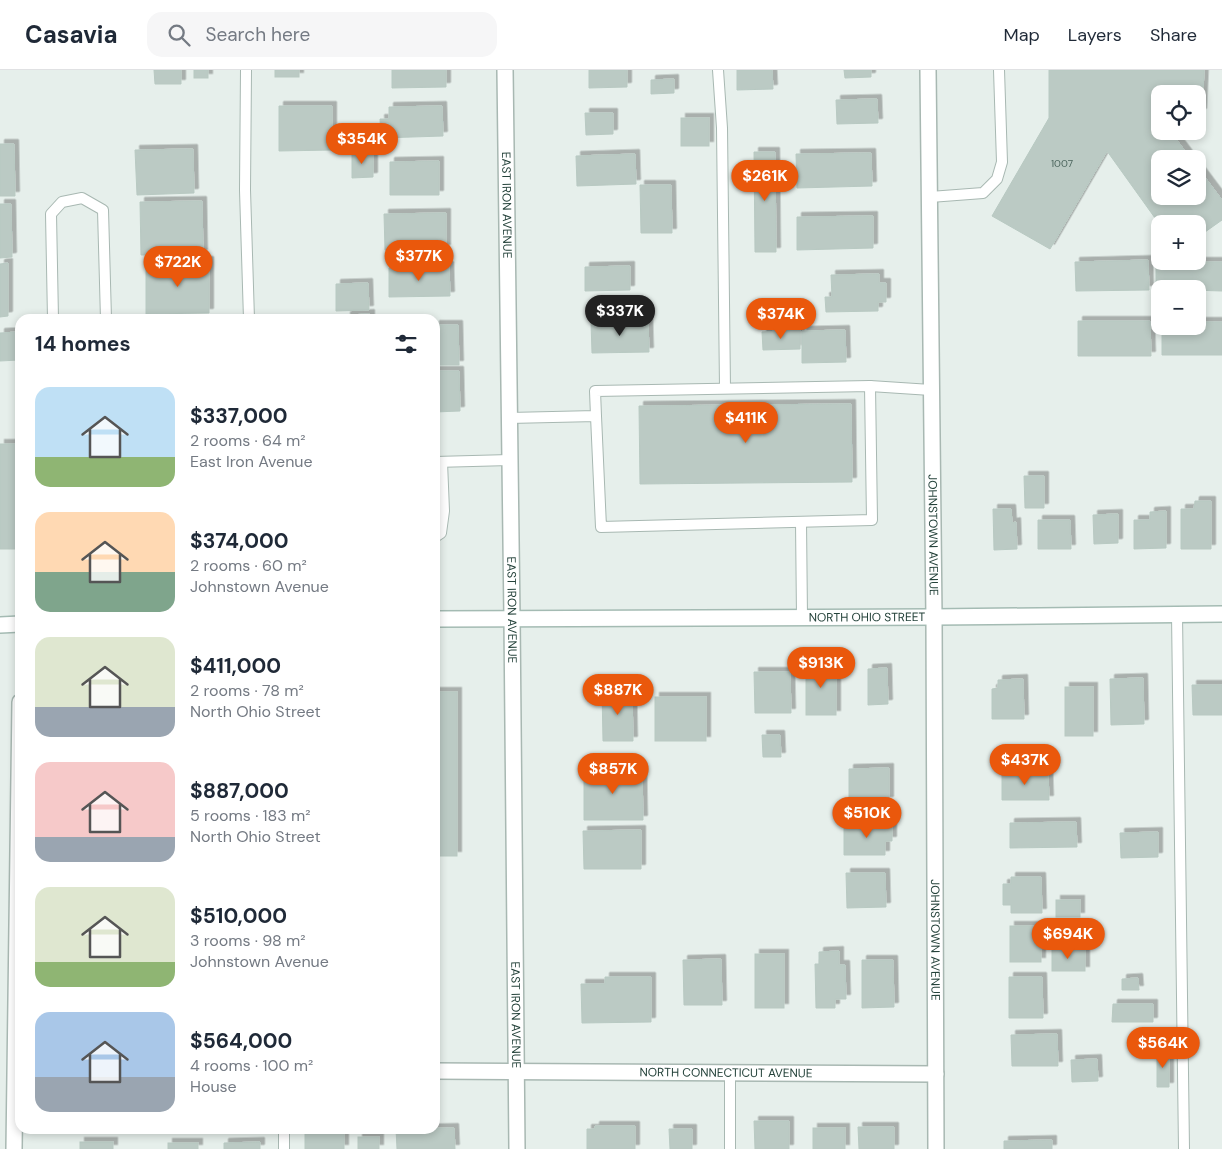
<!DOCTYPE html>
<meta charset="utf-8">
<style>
:root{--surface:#fff;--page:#f6f6f7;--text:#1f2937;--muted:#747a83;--line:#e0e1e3;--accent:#ea580c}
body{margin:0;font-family:"DM Sans",sans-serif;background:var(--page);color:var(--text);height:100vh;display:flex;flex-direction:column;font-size:19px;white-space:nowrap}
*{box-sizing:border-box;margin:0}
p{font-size:16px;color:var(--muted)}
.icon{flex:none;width:28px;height:28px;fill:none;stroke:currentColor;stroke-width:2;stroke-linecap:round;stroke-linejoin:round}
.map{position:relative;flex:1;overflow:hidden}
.panel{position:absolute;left:15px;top:244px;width:425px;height:820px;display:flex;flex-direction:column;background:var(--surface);border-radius:15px;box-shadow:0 2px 8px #0003}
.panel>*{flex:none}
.buttons{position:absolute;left:1151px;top:15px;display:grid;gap:10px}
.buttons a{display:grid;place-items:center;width:55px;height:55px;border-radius:10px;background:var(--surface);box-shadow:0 2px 8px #0003;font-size:25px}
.price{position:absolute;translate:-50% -42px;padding:0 11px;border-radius:18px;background:var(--accent);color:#fff;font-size:16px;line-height:32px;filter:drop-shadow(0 1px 2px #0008)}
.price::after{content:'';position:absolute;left:50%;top:30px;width:15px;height:11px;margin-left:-8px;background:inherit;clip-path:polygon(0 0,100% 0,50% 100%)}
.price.active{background:#222;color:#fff}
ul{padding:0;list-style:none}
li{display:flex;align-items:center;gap:15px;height:125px;padding:0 20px}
li span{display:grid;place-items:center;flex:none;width:140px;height:100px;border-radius:15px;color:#555}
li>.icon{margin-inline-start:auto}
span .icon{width:60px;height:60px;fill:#fffc;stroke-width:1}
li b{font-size:21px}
h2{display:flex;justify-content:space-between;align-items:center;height:60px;padding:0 20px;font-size:21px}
header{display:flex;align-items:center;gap:30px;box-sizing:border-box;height:70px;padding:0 25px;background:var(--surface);border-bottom:1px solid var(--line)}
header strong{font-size:24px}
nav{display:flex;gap:28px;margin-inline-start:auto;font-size:18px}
.search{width:350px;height:45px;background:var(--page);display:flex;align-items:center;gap:12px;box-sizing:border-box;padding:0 18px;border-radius:15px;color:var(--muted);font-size:19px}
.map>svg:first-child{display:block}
.building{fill:#bbcac4;stroke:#b8c9c2;filter:url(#shadow)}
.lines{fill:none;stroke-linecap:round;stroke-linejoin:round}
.service-casing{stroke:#a8b8b2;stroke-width:12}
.minor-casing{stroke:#a8b8b2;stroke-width:18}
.tertiary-casing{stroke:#a8b8b2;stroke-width:18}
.secondary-casing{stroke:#a4bbb3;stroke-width:18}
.service{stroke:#fff;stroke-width:10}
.minor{stroke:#fff;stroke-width:15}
.tertiary{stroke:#fff;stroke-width:15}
.secondary{stroke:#fff;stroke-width:15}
.labels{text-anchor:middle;stroke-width:4;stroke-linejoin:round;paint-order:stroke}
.number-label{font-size:10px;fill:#4a645c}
.street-label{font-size:12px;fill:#24423a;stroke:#f7fbf9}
</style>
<header>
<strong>Casavia</strong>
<div class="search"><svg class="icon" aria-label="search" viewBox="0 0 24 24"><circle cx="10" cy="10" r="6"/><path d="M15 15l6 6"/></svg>Search here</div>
<nav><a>Map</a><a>Layers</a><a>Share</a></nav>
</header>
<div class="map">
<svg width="1222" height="1079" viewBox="0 0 1222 1079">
<defs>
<filter id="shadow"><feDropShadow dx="4.5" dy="-4.5" stdDeviation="0" flood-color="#0004"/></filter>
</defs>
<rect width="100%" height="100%" fill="#e6efeb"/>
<g class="building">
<polygon points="154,0 181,0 181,14 155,14"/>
<rect x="194" y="0" width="14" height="8"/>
<rect x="275" y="0" width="24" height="7"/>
<polygon points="392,0 446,0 446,17 392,18"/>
<polygon points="589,0 627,0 627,17 589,18"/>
<polygon points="737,0 772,0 773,19 737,20"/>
<polygon points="844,0 871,0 871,7 845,8"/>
<polygon points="1049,0 1204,0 1202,43 1198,43 1198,24 1160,24 1160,61 1170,61 1191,89 1160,89 1160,126 1198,126 1198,98 1222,130 1222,150 1198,167 1198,154 1160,154 1160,155 1107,81 1050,179 992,146 1049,48"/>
<polygon points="674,9 674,23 651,24 651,10"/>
<polygon points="877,29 878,53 837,54 836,30"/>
<polygon points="279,36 332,36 332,80 279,81"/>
<polygon points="442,36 443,66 381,68 380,49 389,49 389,37"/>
<polygon points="585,43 613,43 613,64 586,65"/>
<rect x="681" y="48" width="28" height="28"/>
<polygon points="0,74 14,74 15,126 0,126"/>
<polygon points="193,79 194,123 137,125 135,80"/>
<polygon points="352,82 373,82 373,107 352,108"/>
<polygon points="754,82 775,82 776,182 755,182"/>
<polygon points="871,83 872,116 797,118 796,84"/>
<polygon points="635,84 636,114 577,116 576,86"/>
<polygon points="439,91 439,125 390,125 390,92"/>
<polygon points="640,115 671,115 672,163 641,163"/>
<polygon points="202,131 203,184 141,185 140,132"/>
<polygon points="0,134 11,134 12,187 0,188"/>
<polygon points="446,143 446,179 385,180 384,144"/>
<polygon points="873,146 873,178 797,180 797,147"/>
<polygon points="1148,190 1149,220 1076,221 1075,192"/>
<polygon points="209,191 209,243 146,244 146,192"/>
<polygon points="1156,192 1222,192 1222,221 1160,219 1160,221 1156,221"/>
<polygon points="8,193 8,246 0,247 0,194"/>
<polygon points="449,196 450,226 389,227 389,198"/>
<polygon points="630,196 630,220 585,221 585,197"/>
<polygon points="879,204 879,213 886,213 886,232 878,232 878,241 826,242 825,227 832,227 831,205"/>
<polygon points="368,213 369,240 336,241 336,214"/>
<polygon points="370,244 370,249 346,249 346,245"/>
<polygon points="648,251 649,282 592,283 591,252"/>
<polygon points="1078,251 1150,251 1151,286 1078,286"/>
<polygon points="1198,252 1222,252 1222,285 1162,285 1162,256 1198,256"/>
<polygon points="435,255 458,255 459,295 435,295"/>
<polygon points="800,260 800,279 763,280 762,262"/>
<polygon points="845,260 846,292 802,293 802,261"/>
<polygon points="19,262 19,290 0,291 0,263"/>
<polygon points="435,301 459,301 460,341 435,342"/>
<polygon points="851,334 852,412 640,414 639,336"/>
<rect x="0" y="374" width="20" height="105"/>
<polygon points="1024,406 1044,406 1044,438 1025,438"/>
<polygon points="1195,431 1211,431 1211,479 1181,479 1181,439 1194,439"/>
<polygon points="993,439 1011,439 1012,453 1016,452 1017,479 994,480"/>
<polygon points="1166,441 1166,478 1134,479 1134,450 1150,450 1150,442"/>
<polygon points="1118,444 1118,473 1094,474 1093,445"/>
<polygon points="1038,450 1070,450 1071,479 1038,479"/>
<rect x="806" y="593" width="30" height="52"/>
<polygon points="887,598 888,634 868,635 868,599"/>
<polygon points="754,602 790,602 791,643 755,643"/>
<polygon points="1143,608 1144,654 1111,655 1110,609"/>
<polygon points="1023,609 1024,649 992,649 992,619 998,618 998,610"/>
<polygon points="1192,615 1222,615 1222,645 1193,645"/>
<rect x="1065" y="617" width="28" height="49"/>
<polygon points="602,621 632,621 633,671 603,671"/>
<rect x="435" y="622" width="22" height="164"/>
<rect x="655" y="627" width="51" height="44"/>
<polygon points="762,665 780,665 781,687 763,687"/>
<polygon points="889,698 889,731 849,732 849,699"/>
<polygon points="642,700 643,750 584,750 584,701"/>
<polygon points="1002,702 1048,702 1049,730 1002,730"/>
<polygon points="1076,752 1077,777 1010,778 1010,753"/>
<polygon points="892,753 892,771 885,771 885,785 844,785 844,754"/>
<polygon points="641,760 641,799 584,799 583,761"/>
<polygon points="1158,762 1158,787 1121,788 1120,763"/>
<polygon points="846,803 885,803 886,837 847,838"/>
<polygon points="1011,807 1041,807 1042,843 1011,843 1011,835 1003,835 1003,814 1011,814"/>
<rect x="1056" y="830" width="24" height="17"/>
<rect x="1010" y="856" width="31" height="36"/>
<rect x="1052" y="879" width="33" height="22"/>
<polygon points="839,881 839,895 845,895 846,929 835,929 835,938 816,938 815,894 819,894 819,882"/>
<rect x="755" y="884" width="29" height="54"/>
<polygon points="721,889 722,935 684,935 683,890"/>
<polygon points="862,890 893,890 894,937 862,938"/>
<polygon points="605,907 651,907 651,952 582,953 581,914 605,914"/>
<polygon points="1009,907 1042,907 1043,948 1009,948"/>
<polygon points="1138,908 1139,920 1122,920 1122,909"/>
<polygon points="1113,934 1153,934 1153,952 1112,952"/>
<polygon points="1057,964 1058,996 1012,996 1011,965"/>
<polygon points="1169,981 1169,1017 1157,1017 1157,982"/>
<polygon points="1097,989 1098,1011 1072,1012 1071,990"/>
<polygon points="754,1051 789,1051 789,1079 755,1079"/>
<polygon points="595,1056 635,1056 635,1079 587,1079 587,1059 595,1059"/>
<polygon points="858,1057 894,1057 894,1079 859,1079"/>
<polygon points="454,1058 455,1079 397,1079 396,1059"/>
<rect x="813" y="1058" width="32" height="21"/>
<rect x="305" y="1059" width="39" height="20"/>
<polygon points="669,1059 692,1059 692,1079 670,1079"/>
<rect x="358" y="1067" width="21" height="12"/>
<polygon points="1052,1070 1052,1079 1004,1079 1004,1071"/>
<rect x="80" y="1072" width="33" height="7"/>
<polygon points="260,1072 260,1079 224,1079 224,1073"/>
<rect x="168" y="1073" width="30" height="6"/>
</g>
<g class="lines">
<defs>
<g id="service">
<polyline points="246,0 245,120 249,249"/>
<polyline points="718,0 722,58 725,318"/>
<polyline points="930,127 983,123 997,109 1002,92 999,0"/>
<polyline points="53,249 51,144 62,132 82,128 103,140 106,249"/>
<polyline points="870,316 931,320"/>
<polyline points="509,348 596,346 601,457 872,450 870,316 595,321 596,346"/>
<polyline points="435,392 510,390"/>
<polyline points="801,452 802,547"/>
<polyline points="435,467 441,463 444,441 442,392"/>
<polyline points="1177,544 1184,1079"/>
<polyline points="730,1002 730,1079"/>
<polyline points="284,1079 284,1059"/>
</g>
<g id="minor">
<path id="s1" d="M928,0L934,547L936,1079"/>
<path id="s2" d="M435,1001L936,1004"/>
<polyline points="14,1079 20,632"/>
</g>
<g id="tertiary">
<path id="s3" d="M505,0L512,548L517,1079"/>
</g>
<g id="secondary">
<path id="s4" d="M435,549L934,547L1222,544"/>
<polyline points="0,555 20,554"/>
</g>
</defs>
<use href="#service" class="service-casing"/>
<use href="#minor" class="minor-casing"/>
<use href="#tertiary" class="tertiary-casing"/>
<use href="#secondary" class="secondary-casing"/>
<use href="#service" class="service"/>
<use href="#minor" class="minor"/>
<use href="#tertiary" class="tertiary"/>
<use href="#secondary" class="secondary"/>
</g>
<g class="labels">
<g class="number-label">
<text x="1062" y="97">1007</text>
</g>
<g class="street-label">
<text dy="4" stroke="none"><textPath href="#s3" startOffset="135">EAST IRON AVENUE</textPath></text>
<text dy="4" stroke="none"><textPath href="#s1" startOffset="465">JOHNSTOWN AVENUE</textPath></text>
<text dy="4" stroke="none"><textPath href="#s3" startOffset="540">EAST IRON AVENUE</textPath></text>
<text dy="4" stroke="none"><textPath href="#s4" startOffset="432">NORTH OHIO STREET</textPath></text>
<text dy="4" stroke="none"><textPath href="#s1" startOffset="870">JOHNSTOWN AVENUE</textPath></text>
<text dy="4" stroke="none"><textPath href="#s3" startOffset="945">EAST IRON AVENUE</textPath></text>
<text dy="4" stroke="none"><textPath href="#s2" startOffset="291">NORTH CONNECTICUT AVENUE</textPath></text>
</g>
</g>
</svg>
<div class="buttons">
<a><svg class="icon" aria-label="locate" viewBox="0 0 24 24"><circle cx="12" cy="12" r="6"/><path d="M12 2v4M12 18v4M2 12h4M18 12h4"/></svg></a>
<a><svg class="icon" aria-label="layers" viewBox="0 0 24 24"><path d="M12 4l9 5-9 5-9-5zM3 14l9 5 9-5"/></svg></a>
<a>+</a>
<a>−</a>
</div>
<b class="price" style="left:362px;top:95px">$354K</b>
<b class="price" style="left:765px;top:132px">$261K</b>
<b class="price" style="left:419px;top:212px">$377K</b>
<b class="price" style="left:178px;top:218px">$722K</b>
<b class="price active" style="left:620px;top:267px">$337K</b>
<b class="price" style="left:781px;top:270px">$374K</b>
<b class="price" style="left:746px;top:374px">$411K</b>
<b class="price" style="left:821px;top:619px">$913K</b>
<b class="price" style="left:618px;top:646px">$887K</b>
<b class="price" style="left:1025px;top:716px">$437K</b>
<b class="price" style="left:613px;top:725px">$857K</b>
<b class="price" style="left:867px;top:769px">$510K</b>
<b class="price" style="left:1068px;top:890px">$694K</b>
<b class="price" style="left:1163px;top:999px">$564K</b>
<section class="panel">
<h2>14 homes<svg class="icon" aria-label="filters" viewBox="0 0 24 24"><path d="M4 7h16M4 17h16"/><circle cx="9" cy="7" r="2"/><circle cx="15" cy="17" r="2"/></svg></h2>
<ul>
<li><span style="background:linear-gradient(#bfe0f5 70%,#8fb573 0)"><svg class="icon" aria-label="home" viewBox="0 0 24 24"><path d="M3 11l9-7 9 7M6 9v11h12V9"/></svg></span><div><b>$337,000</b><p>2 rooms · 64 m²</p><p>East Iron Avenue</p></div></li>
<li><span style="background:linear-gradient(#ffd9b3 60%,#7fa58c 0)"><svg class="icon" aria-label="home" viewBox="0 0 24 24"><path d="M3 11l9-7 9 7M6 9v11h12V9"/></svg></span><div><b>$374,000</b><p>2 rooms · 60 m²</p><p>Johnstown Avenue</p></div></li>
<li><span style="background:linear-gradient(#dfe7d0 70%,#9aa5b1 0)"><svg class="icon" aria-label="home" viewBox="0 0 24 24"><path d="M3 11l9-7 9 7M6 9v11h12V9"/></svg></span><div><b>$411,000</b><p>2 rooms · 78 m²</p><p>North Ohio Street</p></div></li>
<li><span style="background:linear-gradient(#f6c9c9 75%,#9aa5b1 0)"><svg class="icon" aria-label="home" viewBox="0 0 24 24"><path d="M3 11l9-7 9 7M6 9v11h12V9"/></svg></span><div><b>$887,000</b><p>5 rooms · 183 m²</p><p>North Ohio Street</p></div></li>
<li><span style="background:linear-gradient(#dfe7d0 75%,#8fb573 0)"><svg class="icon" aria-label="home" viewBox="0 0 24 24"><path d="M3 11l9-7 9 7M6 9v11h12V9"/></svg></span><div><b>$510,000</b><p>3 rooms · 98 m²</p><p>Johnstown Avenue</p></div></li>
<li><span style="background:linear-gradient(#a9c7e8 65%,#9aa5b1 0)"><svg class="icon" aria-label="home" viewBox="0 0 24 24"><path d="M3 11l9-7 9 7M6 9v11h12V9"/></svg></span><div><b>$564,000</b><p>4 rooms · 100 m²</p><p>House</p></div></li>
</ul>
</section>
</div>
